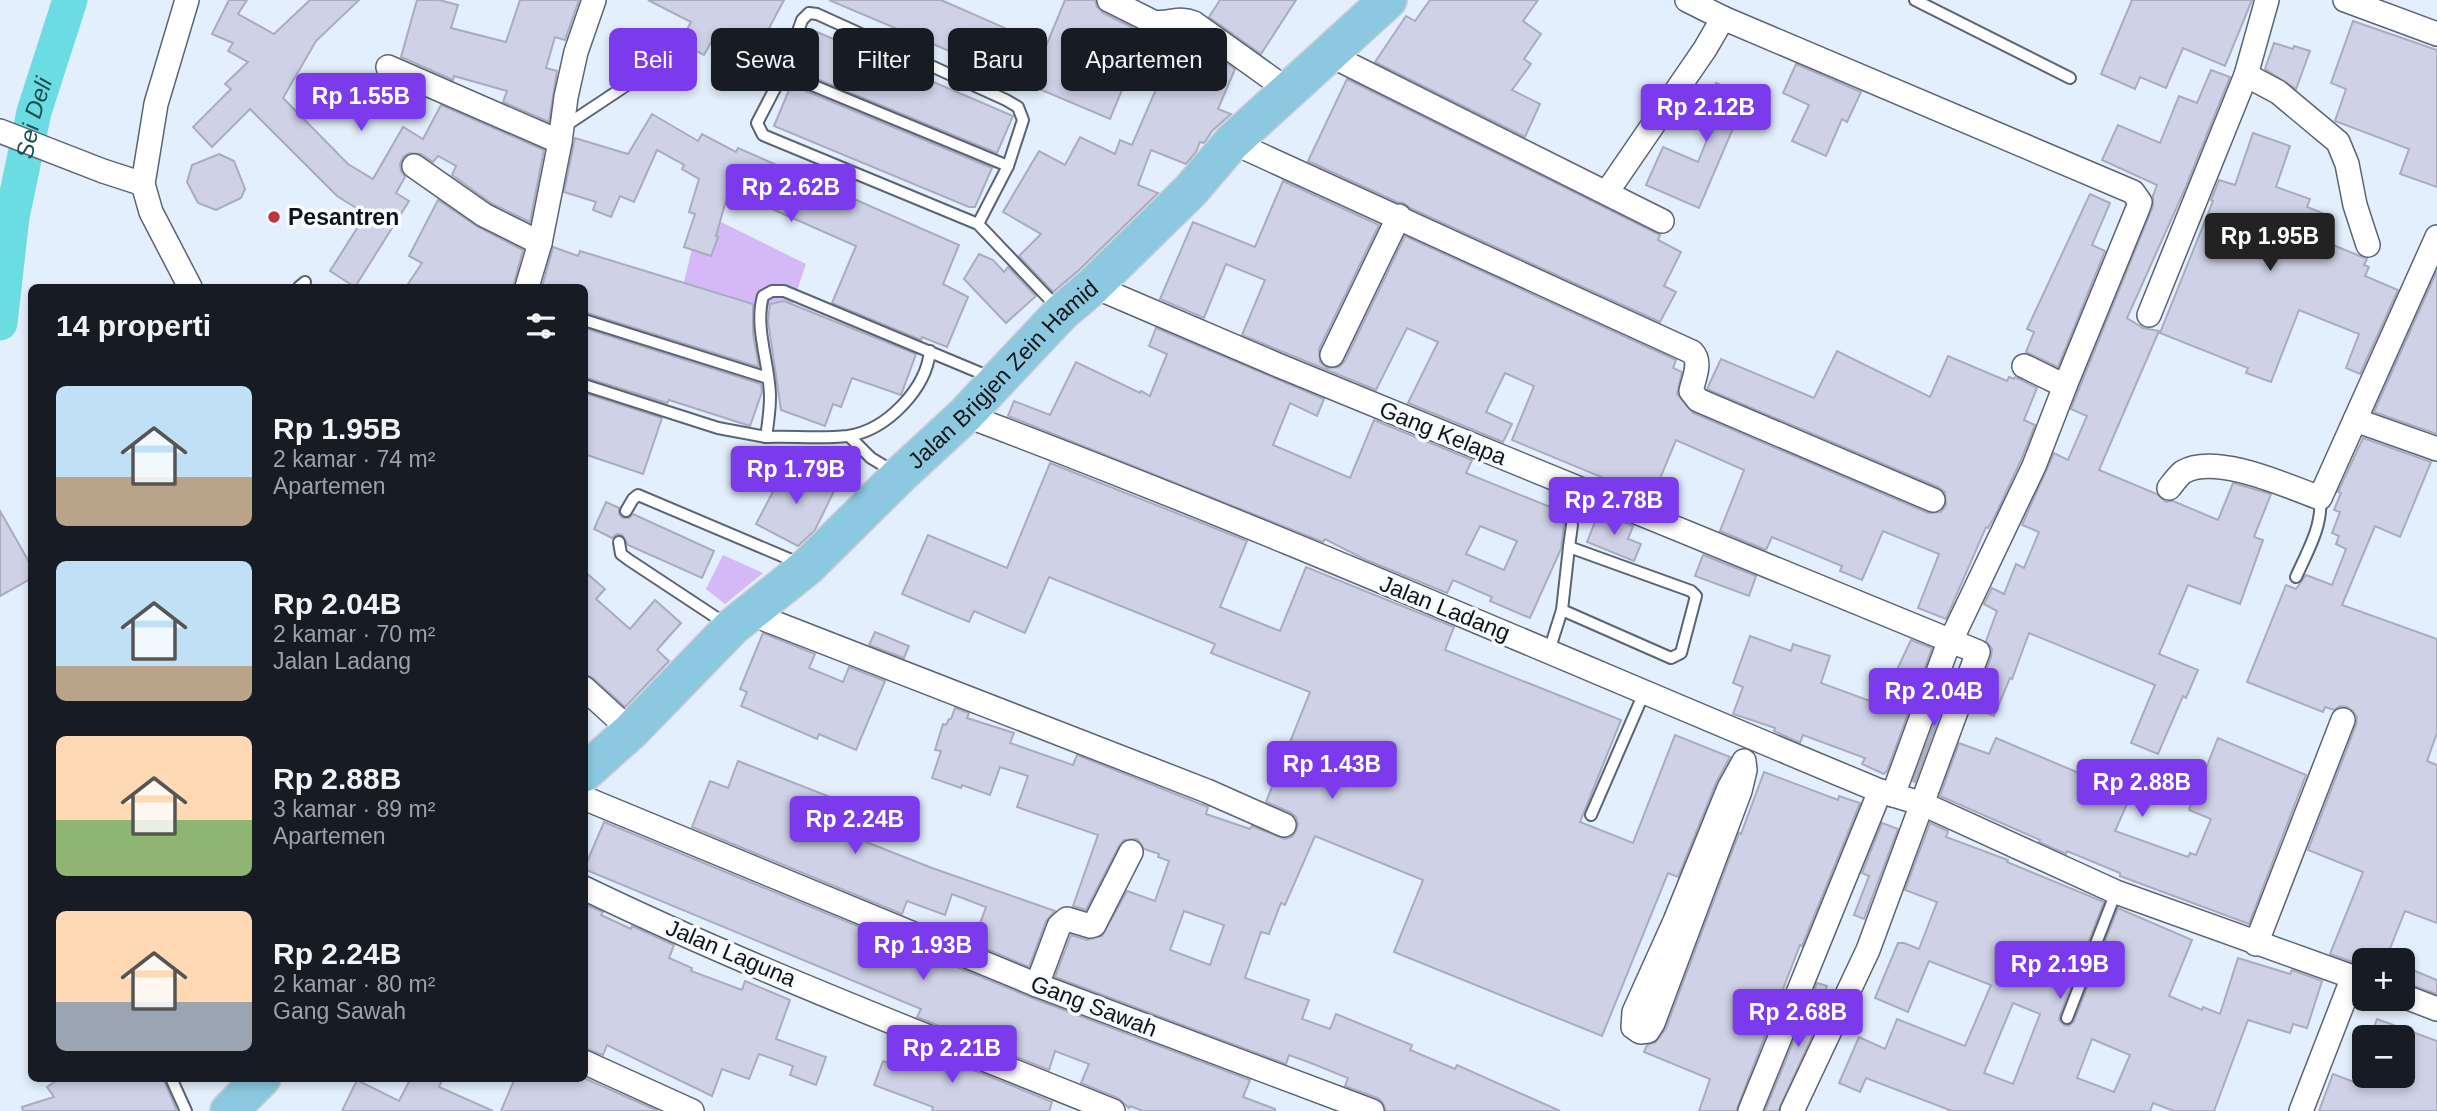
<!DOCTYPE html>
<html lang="id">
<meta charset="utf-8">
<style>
:root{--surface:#171b24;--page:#20242c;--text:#f1f3f6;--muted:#9ea1a6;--accent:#7c3aed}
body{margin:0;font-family:Helvetica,sans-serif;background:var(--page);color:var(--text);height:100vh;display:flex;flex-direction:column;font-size:26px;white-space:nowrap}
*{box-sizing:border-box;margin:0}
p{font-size:23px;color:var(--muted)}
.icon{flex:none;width:38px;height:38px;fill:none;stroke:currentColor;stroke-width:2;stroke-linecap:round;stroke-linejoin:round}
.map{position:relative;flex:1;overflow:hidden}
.panel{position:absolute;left:28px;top:284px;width:560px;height:798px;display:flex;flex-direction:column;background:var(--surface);border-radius:10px;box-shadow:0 4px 10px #0003}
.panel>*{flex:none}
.hud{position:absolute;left:609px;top:28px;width:665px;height:63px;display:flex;gap:14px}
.tools{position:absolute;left:2352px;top:948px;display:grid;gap:14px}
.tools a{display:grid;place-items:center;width:63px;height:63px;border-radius:10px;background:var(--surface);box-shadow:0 4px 10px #0003;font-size:35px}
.price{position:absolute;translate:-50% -60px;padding:0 16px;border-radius:7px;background:var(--accent);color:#fff;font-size:23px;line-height:46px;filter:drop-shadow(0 2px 4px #0008)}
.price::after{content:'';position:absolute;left:50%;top:42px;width:21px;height:16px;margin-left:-10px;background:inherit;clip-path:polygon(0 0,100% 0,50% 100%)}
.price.active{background:#222;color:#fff}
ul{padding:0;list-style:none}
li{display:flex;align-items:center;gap:21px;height:175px;padding:0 28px}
li span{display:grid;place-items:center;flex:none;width:196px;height:140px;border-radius:10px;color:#555}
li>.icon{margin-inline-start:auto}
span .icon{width:84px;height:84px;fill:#fffc;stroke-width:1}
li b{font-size:30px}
h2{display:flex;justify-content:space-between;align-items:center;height:84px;padding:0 28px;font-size:30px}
.chip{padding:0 24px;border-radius:10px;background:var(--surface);box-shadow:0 4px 10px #0003;font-size:24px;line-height:63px}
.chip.active{background:var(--accent);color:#fff}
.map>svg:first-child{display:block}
.green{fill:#d4b8f8}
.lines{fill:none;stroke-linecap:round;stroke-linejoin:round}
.river{stroke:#6cdce3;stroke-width:35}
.building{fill:#cfd2e6;stroke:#a9acbf;stroke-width:2;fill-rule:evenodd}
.service-casing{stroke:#596574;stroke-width:14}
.minor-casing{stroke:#596574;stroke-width:26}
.primary-casing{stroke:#cfd0d1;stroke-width:40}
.service{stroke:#fff;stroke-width:10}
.minor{stroke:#fff;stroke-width:23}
.primary{stroke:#8cc8df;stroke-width:37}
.poi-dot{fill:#c3333e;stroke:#f8fbfe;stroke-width:2.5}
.labels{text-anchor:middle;stroke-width:7;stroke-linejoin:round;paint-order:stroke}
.poi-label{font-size:23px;font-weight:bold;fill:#0f1419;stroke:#f8fbfe;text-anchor:start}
.street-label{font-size:23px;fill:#0f1419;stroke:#f8fbfe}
.water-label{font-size:24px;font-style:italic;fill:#1c4e51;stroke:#f8fbfe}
</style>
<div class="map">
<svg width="2437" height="1111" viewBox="0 0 2437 1111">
<rect width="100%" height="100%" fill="#e3effc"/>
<g class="green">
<polygon points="701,212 806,264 789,314 684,282"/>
<polygon points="723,555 763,573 725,604 706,589"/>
</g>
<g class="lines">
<path class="river" id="s1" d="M0,323L12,217L34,112L70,0"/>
</g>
<g class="building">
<polygon points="229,0 247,0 238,14 274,34 310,0 359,0 316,41 283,98 348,164 373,179 403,127 423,139 441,105 544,150 530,222 491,203 452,175 456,166 438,156 433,162 421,154 409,153 403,157 400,164 401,171 405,177 396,193 409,201 355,287 330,271 366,214 337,196 250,109 212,147 193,127 231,89 225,84 248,62 228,51 233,43 212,34"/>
<polygon points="417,0 439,0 458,5 451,28 506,42 520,0 579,0 565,40 555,37 546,68 557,71 549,122 503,102 507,91 454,76 453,80 401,57"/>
<polygon points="648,0 784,0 752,60 713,39 704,55 680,43 691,22"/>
<polygon points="829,0 941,0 1046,46 1065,0 1095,0 1097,7 1103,13 1147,35 1159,37 1179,34 1191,38 1235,69 1218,109 1231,114 1212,131 1204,143 1200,142 1196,152 1186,164 1151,150 1138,185 1158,193 1079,270 1053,292 1019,256 1041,234 1003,212 1039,151 1065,165 1080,137 1115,154 1120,140 1132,145 1166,66 1136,56 1110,119"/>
<polygon points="1220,0 1296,0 1261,54 1209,17"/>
<polygon points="1430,0 1538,0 1523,21 1541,34 1524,59 1531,64 1512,90 1540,104 1525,137 1375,62 1406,16 1415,21"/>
<polygon points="2132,0 2252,0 2225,66 2183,48 2166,88 2140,77 2135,89 2101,74"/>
<polygon points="2353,21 2437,50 2437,187 2400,174 2409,149 2335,121 2346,89 2331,83"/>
<polygon points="817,32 1013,116 997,153 800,72"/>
<polygon points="2274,43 2293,49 2294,46 2310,51 2296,89 2265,69"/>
<polygon points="1796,64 1861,92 1847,122 1842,119 1826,156 1792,141 1809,105 1783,93"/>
<polygon points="2211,70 2230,77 2184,191 2127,318 2143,328 2159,331 2099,470 2157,494 2166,502 2173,501 2218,520 2233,483 2271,494 2254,537 2263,540 2240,604 2188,585 2159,654 2198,670 2186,698 2183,696 2158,754 2131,743 2155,685 2029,633 2012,679 2010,678 1994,716 1973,707 1991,657 1992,649 1986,641 1997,611 1984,604 1992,588 2004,594 2016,564 2024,568 2039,532 2022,525 2054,453 2068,460 2087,416 2071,409 2153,206 2153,196 2157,185 2102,160 2118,125 2160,143 2179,96 2197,103"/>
<polygon points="1347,79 1660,235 1658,240 1681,252 1664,286 1676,292 1660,322 1410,208 1404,203 1397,202 1308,161"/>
<polygon points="1716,83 1750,98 1753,92 1769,99 1757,128 1737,119 1699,208 1646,185 1663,147 1698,162 1710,132 1689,124 1701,94 1709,98"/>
<polygon points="791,85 992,168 975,207 969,207 774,126"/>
<polygon points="652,114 698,141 702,134 736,152 738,148 959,245 943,284 968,297 947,347 922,337 921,340 832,303 856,246 729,190 716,236 718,237 711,256 684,247 695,214 689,212 699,179 682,169 684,165 657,150 634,202 620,196 611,217 593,210 596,202 564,192 575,138 628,154"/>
<polygon points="2253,133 2290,146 2276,187 2310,199 2307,207 2325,214 2318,233 2323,234 2321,240 2367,259 2364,265 2369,267 2365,276 2398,290 2360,374 2346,368 2359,334 2299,310 2271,382 2246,373 2248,368 2160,333 2213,201 2211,200 2219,180 2235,185"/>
<polygon points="219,154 234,161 245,189 241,198 216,210 198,203 187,182 192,165"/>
<polygon points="1283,181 1379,225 1319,349 1320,362 1327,368 1339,367 1345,361 1405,236 1676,360 1673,368 1682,372 1677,394 1693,413 1928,513 1941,512 1946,505 1945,492 1938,487 1707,389 1721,359 1814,398 1837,351 1930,397 1948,356 2007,381 2009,377 2014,379 2015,377 2037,388 2024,420 2035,425 2021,460 1996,514 1988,528 1986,527 1946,619 1918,608 1939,554 1883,531 1862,580 1840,571 1842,566 1772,537 1766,550 1720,531 1744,470 1676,440 1652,498 1646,495 1644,500 1609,486 1611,481 1512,440 1534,386 1505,373 1486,412 1512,424 1503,442 1408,403 1438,342 1407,328 1376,390 1242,335 1265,280 1226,264 1204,318 1160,299 1193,222 1255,247"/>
<polygon points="2090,194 2110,203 2092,245 2105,251 2058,367 2026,352 2034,332 2027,329"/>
<polygon points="438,200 478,227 523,250 513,287 406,287 422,263 409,256"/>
<polygon points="553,247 578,256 580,251 753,304 753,334 759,367 584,312 584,287 542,287"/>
<polygon points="979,254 993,260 1004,272 1008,267 1036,296 1006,323 964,279"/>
<polygon points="2437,271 2437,434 2374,412"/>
<polygon points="784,301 916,354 901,395 852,378 841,407 833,404 825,426 781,410 768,321 770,304"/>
<polygon points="584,328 761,384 762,392 750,426 669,400 667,403 584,377"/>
<path d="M1156,328L1324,399L1317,416L1290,403L1273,445L1350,478L1374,420L1472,460L1466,473L1565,513L1563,517L1567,519L1564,524L1561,549L1530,618L1490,601L1492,597L1453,580L1447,593L1364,559L1325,539L1323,542L1008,416L1014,401L1050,415L1076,362L1140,393L1141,391L1150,396L1167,354L1149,346ZM1480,526L1517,541L1504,570L1466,554Z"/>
<polygon points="584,393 662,418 643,474 584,454"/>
<polygon points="2363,438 2431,462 2400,537 2375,526 2342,605 2437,639 2437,733 2427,761 2437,765 2437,923 2405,911 2385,961 2364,961 2364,966 2330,954 2363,872 2308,850 2356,725 2357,717 2353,711 2347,707 2340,706 2334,710 2325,707 2323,712 2247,682 2286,585 2296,589 2306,575 2332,585 2346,549 2336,544 2339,536 2332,533 2340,512 2334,510 2341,493 2338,492"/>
<path d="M1050,463L1247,541L1220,607L1280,631L1306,567L1454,627L1445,650L1621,720L1580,822L1633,843L1675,735L1730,757L1716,783L1678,877L1668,873L1602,1036L1394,952L1423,880L1315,836L1285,905L1281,903L1269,934L1261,932L1245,978L1309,1000L1302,1019L1330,1029L1336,1014L1412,1045L1410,1050L1455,1069L1457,1065L1560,1111H1386L1383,1103L1378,1098L1345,1086L1348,1078L1311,1063L1289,1055L1286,1064L1055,977L1071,935L1087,940L1102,936L1127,891L1155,901L1169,861L1158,857L1159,854L1144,849L1137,839L1124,840L1119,846L1086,910L1073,906L1098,835L1017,807L1028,776L1000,767L990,795L962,785L961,788L932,778L941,751L935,750L943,724L946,725L949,719H951L955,708L969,713L967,718L1014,733L1010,743L1073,765L1077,755L1208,807L1206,814L1250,829L1252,826L1285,839L1292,837L1296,831L1298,824L1296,817L1290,812L1266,802L1310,692L1211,653L1215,644L1049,577L1025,633L974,611L969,622L902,594L928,535L1007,568ZM1184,911L1224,925L1210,965L1170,950Z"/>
<polygon points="787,465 835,489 815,530 798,546 756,524"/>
<polygon points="606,502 619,508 619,514 623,518 629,518 633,514 714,551 702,578 628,545 622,535 617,534 612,538 594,529"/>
<polygon points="0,511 32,567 32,578 0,596"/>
<polygon points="1599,512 1633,526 1628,539 1641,544 1634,561 1587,542"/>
<polygon points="1703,555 1756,576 1749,596 1695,576"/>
<polygon points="584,571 605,589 596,599 630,629 655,600 681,623 657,650 669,661 625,707 593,678 584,674"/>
<polygon points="875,632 909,646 904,658 869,645"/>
<polygon points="763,633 815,654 809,668 843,682 849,667 885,681 856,750 819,734 817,739 741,706 747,692 740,689"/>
<polygon points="1750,636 1791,651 1793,644 1830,656 1821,683 1878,704 1891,675 1894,676 1911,640 1932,648 1887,771 1884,774 1862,764 1865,758 1803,735 1800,743 1774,731 1775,728 1733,714 1743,687 1733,683"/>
<polygon points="1952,675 1954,676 1915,782 1913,781"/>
<polygon points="1996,738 2131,795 2115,831 2188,857 2190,853 2196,855 2211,819 2189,810 2193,799 2187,797 2198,771 2204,773 2218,738 2306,775 2249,924 2120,876 2120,873 2067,851 2066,854 2039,842 2040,840 1940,796 1959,743 1989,754"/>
<polygon points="738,761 866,811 856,838 932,868 1055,911 1046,921 1029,967 973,943 986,907 952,894 945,915 907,901 902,914 692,827 710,781 728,788"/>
<polygon points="1764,772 1838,800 1839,796 1860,803 1802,946 1800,945 1736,1111 1699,1111 1710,1079 1644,1052 1647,1045 1656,1042 1666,1028 1739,833 1741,834"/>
<polygon points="604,822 1032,998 1250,1080 1243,1097 1275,1109 1275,1111 1143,1111 1130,1106 1129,1108 1118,1098 1081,1083 1089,1064 1055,1051 1049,1070 917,1017 921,1009 584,869"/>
<polygon points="1882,823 1898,829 1864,919 1854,915 1869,876 1862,873"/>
<path d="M1930,823L1948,831L1946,837L2008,860L2007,862L2104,902L2060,1015L2059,1020L2064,1025L2069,1026L2074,1021L2118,908L2192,940L2169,996L2202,1010L2203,1007L2220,1014L2238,958L2290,974L2292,970L2322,981L2307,1028L2293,1024L2290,1033L2248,1020L2214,1111H2174L2153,1103L2150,1111H1952L1866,1078L1860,1092L1839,1083L1859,1037L1885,1049L1897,1019L1965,1046L1991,985L1929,961L1908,1012L1875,998L1898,943H1904L1919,949L1937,902L1905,890ZM2013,1003L2040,1014L2013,1084L1984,1073ZM2092,1039L2130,1055L2114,1092L2077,1078Z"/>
<polygon points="584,904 603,912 601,915 631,929 632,926 674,945 669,958 692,968 691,971 742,990 745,981 790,1000 776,1039 826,1057 816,1085 790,1075 793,1066 759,1054 749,1079 722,1069 712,1096 607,1045 603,1055 584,1048"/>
<polygon points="2403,966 2437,980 2437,994 2403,982"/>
<polygon points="1817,983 1827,986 1817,1015 1821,1017 1778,1111 1765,1111"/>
<polygon points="2377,1019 2437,1041 2437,1111 2319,1111 2333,1074 2354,1082 2356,1076 2377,1076 2403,1085 2403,1038 2370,1038"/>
<polygon points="902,1041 1052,1102 1049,1111 932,1111 933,1107 874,1085 883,1061 894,1065"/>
<polygon points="60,1078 163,1078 177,1111 23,1111 22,1107 54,1097 47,1087"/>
<polygon points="411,1078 443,1078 439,1087 493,1111 342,1111 357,1080 399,1101"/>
<polygon points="515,1078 584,1078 658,1111 501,1111"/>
</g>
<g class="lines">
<defs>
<g id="service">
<polyline points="1915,0 2070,78"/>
<polyline points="783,73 1008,166"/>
<polyline points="562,128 666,59"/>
<polyline points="978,224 1008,166 1023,120 1018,107 1006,100 817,14 809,13 802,20 783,73 757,123 763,135 978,224 1058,308"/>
<polyline points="299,287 305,282"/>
<polyline points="584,320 768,378"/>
<path d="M930,351C926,389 887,430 848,436C821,439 793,436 766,437C768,424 770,410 770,397C770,365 754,328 763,296L772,291H784L990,377"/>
<polyline points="584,385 718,428 766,437"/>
<polyline points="849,436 871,458 896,473"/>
<polyline points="626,511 633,499 638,495 801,564"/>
<polyline points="619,542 621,554 629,560 726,624"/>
<polyline points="1569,547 1572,525"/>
<path d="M2296,577C2307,552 2323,526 2320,498"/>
<polyline points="1549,651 1562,610 1671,658 1681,653 1696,596 1691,591 1569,547 1562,610"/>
<polyline points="1591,815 1644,693"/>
<polyline points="2067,1018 2116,892"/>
<polyline points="171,1078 186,1111"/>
</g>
<g id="minor">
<polyline points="187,0 156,104 143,184 151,212 190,287"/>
<path d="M1109,0L1153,22C1170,25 1177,16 1194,23L1289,91"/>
<polyline points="2345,0 2437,34"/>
<polyline points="1723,18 2133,192 2140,202 2138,208 2065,386"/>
<polyline points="1328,54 1662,221"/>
<polyline points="388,67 560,142"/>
<polyline points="2246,75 2278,92 2338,142 2347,164 2355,205 2368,245"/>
<polyline points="0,131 103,171 143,184"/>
<path d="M1232,142L1692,352C1702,362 1694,378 1691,391L1698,400L1933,500"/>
<polyline points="414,166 484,215 540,243"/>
<polyline points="1607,192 1705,49 1723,18 1687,0"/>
<polyline points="1093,286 1280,366 1978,652 1868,950 1792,1111"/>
<polyline points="527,287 540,243 560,142 566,97 576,52 594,0"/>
<polyline points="2149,315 2246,75 2267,0"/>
<polyline points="1332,355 1399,216"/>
<path d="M965,415C1274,531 1576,665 1880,791L1923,804L2116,892L2364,981"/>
<polyline points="2355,420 2437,449"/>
<path d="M2169,488C2173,483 2178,476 2183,472C2216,453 2287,486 2320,498L2437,237"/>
<polyline points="749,613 1207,791 1284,825"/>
<polyline points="584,688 631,731"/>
<polygon points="1744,761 1745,770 1740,791 1653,1023 1648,1031 1640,1032 1633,1027 1634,1012 1675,921 1729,788"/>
<polyline points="1893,795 1945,653 2034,466 2065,386 2024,366"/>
<polyline points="584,798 1037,985 1372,1111"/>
<path d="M584,888C756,971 936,1039 1113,1111"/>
<polyline points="2256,944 2343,720"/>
<polyline points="1037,985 1059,926 1067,919 1090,926 1094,925 1131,852"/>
<polyline points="2403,996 2437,1009"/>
<polyline points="584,1062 692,1111"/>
<polyline points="1750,1111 1880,791"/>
<polyline points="2301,1111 2353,977"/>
</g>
<g id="primary">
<path id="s2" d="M584,773L631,731L732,627L807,567L900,475L965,415L1062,312L1093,286L1191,190L1232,142L1388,0"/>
<polyline points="229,1111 262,1078"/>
</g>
</defs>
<use href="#service" class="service-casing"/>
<use href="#minor" class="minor-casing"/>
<use href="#primary" class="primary-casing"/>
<use href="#service" class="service"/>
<use href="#minor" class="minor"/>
<use href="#primary" class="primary"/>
</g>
<circle class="poi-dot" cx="274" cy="217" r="7"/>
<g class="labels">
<g class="poi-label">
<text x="288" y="225">Pesantren</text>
</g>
<g class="street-label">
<text dy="8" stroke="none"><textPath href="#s2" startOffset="579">Jalan Brigjen Zein Hamid</textPath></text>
<text transform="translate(1443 433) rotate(22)" y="8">Gang Kelapa</text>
<text transform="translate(1445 608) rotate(22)" y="8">Jalan Ladang</text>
<text transform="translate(731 953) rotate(23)" y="8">Jalan Laguna</text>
<text transform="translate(1094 1006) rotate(21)" y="8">Gang Sawah</text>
</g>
<g class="water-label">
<text dy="8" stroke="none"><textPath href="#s1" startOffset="208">Sei Deli</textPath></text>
</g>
</g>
</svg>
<div class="tools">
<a>+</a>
<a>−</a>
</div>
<b class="price" style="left:361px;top:133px">Rp 1.55B</b>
<b class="price" style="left:1706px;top:144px">Rp 2.12B</b>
<b class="price" style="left:791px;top:224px">Rp 2.62B</b>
<b class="price active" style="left:2270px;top:273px">Rp 1.95B</b>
<b class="price" style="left:796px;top:506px">Rp 1.79B</b>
<b class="price" style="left:1614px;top:537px">Rp 2.78B</b>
<b class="price" style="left:1934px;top:728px">Rp 2.04B</b>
<b class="price" style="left:1332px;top:801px">Rp 1.43B</b>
<b class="price" style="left:2142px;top:819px">Rp 2.88B</b>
<b class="price" style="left:855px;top:856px">Rp 2.24B</b>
<b class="price" style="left:923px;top:982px">Rp 1.93B</b>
<b class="price" style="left:2060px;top:1001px">Rp 2.19B</b>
<b class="price" style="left:1798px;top:1049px">Rp 2.68B</b>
<b class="price" style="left:952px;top:1085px">Rp 2.21B</b>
<div class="hud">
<a class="chip active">Beli</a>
<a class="chip">Sewa</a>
<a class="chip">Filter</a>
<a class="chip">Baru</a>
<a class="chip">Apartemen</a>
</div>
<section class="panel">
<h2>14 properti<svg class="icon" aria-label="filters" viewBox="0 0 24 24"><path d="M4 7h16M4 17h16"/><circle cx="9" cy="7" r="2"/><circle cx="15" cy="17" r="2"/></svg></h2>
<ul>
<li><span style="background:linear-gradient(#bfe0f5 65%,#b9a48a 0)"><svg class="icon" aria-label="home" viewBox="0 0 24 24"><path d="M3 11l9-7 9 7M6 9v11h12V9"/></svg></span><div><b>Rp 1.95B</b><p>2 kamar · 74 m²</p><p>Apartemen</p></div></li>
<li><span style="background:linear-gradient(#bfe0f5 75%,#b9a48a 0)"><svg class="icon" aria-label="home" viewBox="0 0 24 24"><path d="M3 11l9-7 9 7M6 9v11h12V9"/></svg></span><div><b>Rp 2.04B</b><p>2 kamar · 70 m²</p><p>Jalan Ladang</p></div></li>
<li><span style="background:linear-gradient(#ffd9b3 60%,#8fb573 0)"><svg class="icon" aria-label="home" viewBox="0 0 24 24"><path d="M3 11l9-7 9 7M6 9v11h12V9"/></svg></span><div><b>Rp 2.88B</b><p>3 kamar · 89 m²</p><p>Apartemen</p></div></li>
<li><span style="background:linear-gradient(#ffd9b3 65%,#9aa5b1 0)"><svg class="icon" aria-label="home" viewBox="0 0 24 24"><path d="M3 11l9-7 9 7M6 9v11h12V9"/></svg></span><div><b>Rp 2.24B</b><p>2 kamar · 80 m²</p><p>Gang Sawah</p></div></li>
</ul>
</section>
</div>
